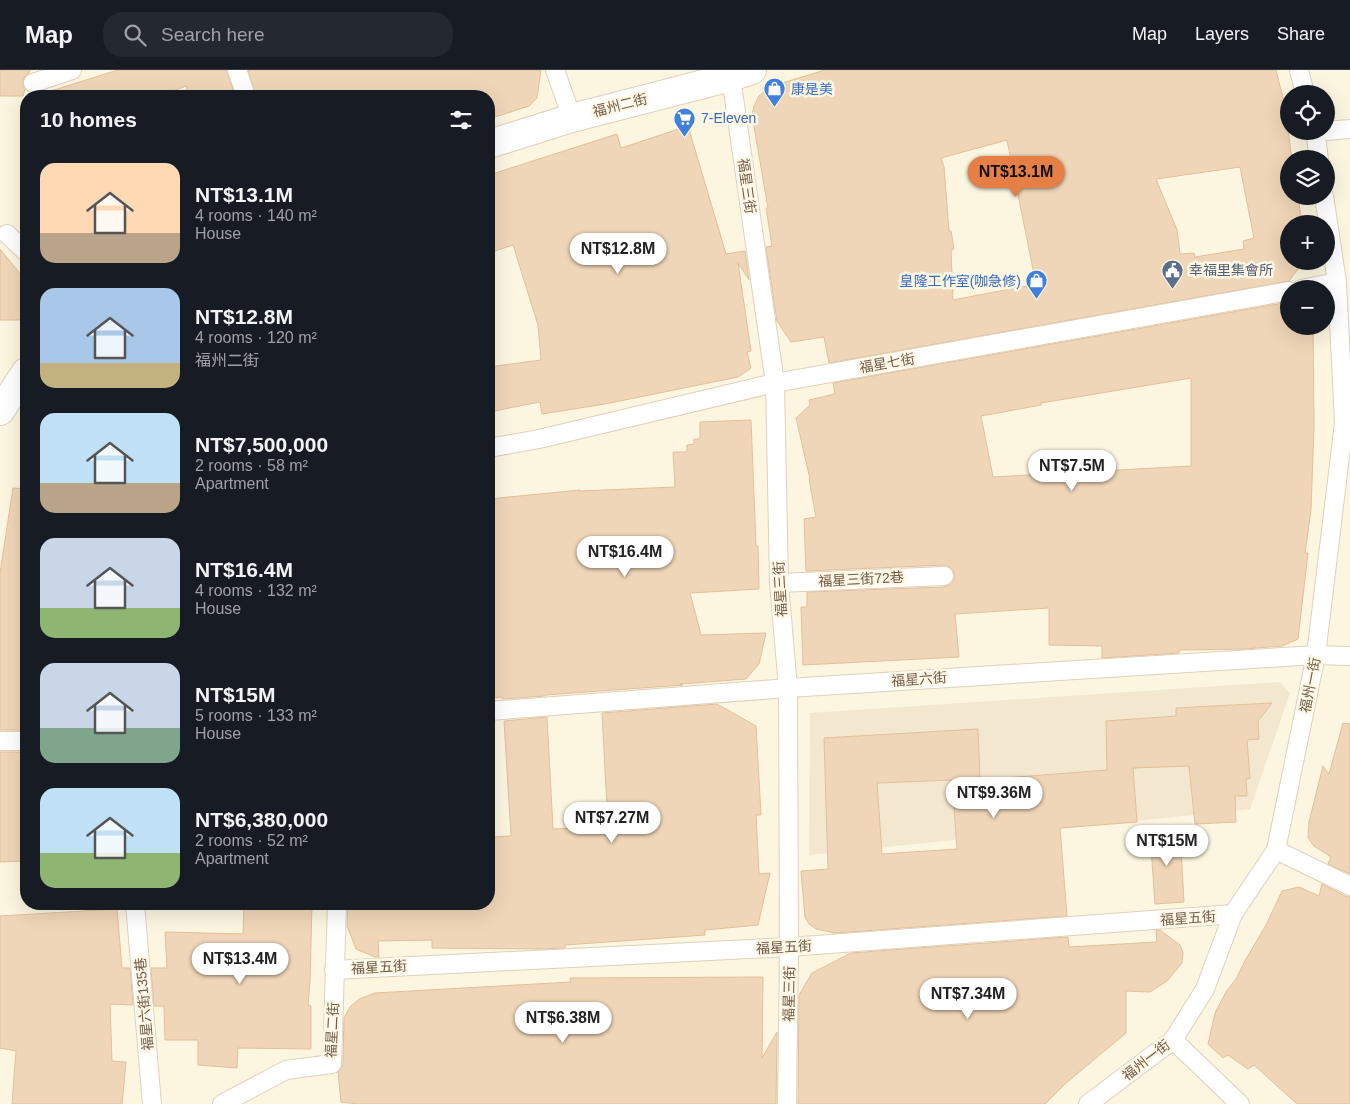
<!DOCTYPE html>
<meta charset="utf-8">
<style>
:root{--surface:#171b24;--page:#242831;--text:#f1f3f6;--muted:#9ea1a6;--line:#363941;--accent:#e57f46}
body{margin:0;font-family:Arial,"Noto Sans TC",sans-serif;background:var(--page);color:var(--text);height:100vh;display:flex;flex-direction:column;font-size:19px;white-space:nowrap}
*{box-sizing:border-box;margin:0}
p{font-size:16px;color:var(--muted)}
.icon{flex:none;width:28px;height:28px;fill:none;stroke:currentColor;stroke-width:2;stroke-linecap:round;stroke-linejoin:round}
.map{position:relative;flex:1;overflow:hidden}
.side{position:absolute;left:20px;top:20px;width:475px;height:820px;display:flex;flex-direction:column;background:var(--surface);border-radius:20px;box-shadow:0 5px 20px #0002}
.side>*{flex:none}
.buttons{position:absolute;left:1280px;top:15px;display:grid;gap:10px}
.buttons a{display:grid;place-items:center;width:55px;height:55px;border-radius:50%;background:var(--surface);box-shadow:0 5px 20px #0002;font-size:25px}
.price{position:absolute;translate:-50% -42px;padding:0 11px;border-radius:18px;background:#fff;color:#222;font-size:16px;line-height:32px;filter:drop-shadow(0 1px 2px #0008)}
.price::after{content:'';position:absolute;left:50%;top:30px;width:15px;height:11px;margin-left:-8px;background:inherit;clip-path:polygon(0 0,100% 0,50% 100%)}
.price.on{background:var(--accent);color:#111}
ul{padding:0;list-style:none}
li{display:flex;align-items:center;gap:15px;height:125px;padding:0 20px}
li span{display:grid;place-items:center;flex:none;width:140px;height:100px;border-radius:15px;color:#555}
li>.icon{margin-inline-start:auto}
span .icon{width:60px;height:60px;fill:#fffc;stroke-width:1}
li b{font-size:21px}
h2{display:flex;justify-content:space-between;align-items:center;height:60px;padding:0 20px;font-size:21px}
header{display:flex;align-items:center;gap:30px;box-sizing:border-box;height:70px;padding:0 25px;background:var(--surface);border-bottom:1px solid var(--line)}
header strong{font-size:24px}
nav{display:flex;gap:28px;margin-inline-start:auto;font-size:18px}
.search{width:350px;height:45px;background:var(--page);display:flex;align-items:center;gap:12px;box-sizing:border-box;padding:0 18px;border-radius:20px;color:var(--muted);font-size:19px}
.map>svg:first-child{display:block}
.residential{fill:#f3e7cf}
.building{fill:#f0d6b8;stroke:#e3bf99;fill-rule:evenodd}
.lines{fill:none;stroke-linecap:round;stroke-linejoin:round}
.lane-casing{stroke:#dfd1bc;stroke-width:20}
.street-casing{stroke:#dfd1bc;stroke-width:30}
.lane{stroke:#fff;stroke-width:18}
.street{stroke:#fff;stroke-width:28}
.labels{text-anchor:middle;stroke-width:5;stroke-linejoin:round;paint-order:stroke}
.shop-label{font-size:14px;fill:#366cbe;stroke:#fff8e6;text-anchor:start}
.street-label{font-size:14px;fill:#725c48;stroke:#fff8e6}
.service-label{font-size:14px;fill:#4e5e75;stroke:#fff8e6;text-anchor:start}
</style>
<header>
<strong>Map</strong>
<div class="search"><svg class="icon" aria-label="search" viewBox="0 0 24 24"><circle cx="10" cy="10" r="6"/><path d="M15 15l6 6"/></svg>Search here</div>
<nav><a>Map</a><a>Layers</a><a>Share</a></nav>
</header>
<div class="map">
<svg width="1350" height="1034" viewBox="0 0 1350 1034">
<rect width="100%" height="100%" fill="#fcf5e0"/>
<polygon class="residential" points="1280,612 1290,623 1250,739 809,785 810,643"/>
<g class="building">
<polygon points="0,0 30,0 29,3 25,6 23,10 23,16 25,19 23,26 0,26"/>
<polygon points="118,0 227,0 235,26 189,26 186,16 160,26 52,26 51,21"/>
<polygon points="248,0 541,0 537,28 529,36 489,49 489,26 256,26"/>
<path d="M825,0H1276L1284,32L1292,89H1289V126H1298L1302,154H1289V191H1304L1289,211L829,293L824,267L791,272L777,251L766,177L772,176L766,138H768L752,45L754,36L759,26L769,17ZM1007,70L1036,214L953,230L951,180L954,179L951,161H949L944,97L941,88ZM1240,97L1254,168L1243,171L1244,179L1195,187L1194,183L1180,184L1177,160L1156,109Z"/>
<polygon points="688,56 726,184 745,181 749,210 738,193 751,281 747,282 751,298 738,307 605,334 542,344 540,332 489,342 489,297 541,290 538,255 513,175 489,183 489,105 617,64 621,78"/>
<polygon points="0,179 26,211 26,250 0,250"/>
<path d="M1289,232V256H1313L1314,355L1311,440L1305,483H1308L1298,569L1282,576L1244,579L1179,580V583L1102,588V576L1049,575V538L955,544L959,587L803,595L801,537H807V522L944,517L950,515L954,510L955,506L953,500L948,496L944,495L806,501L804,449L816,447L809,409H810L796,348L810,335L809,330L835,324L833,313ZM1191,308V396L993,407L981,346L1041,335V333Z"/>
<polygon points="751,350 756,476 758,476 759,519 690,523 701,565 766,563 759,594 746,609 680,614 683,615 545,625 545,626 502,629 502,627 489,628 489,429 580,420 580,421 675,417 673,382 687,382 687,375 694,374 694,369 700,369 700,352"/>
<polygon points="13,418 26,419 26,660 0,660 0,503"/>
<path d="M1272,633L1258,651L1259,669L1247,670L1250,708L1246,709L1247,726H1235L1236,752L1195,754L1189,696L1133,698L1137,752L1060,758L1067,846L835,863L816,859L809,854L805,847L801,801L828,799L824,668L978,659L980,710L1107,700L1106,651L1176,646V638ZM952,710L957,779L882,784L877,713Z"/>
<polygon points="717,634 756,656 761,745 756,745 759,804 770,803 758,855 705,860 705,865 565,875 565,878 543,879 432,878 432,870 378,871 379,887 375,887 356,879 347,856 348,834 489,834 489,767 511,766 504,651 547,647 553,759 608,757 602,643"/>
<polygon points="1343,653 1350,654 1350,804 1328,794 1331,787 1314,776 1308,768 1309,752 1323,696 1329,704"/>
<polygon points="0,682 26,682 26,791 0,792"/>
<polygon points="1180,760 1184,832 1155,834 1150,763"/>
<polygon points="1322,814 1345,826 1350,827 1350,1034 1297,1034 1254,995 1248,999 1228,985 1223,988 1208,974 1215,943 1226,922 1236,909 1246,889 1266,855 1282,821 1299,817 1319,826"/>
<polygon points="244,834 312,834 310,911 308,935 311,936 311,979 238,978 237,998 198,995 198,970 165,970 164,936 154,936 151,898 167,898 165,862 243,864"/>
<polygon points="117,839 122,898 130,898 133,935 110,934 112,991 126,992 122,1034 12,1034 16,981 0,978 0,846"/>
<polygon points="1156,860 1160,860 1180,875 1183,882 1182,893 1167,911 1150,922 1126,921 1126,963 1066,1013 1045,1034 798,1034 799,925 812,903 851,883 1068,867 1069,877 1157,872"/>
<polygon points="763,907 762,988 777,962 776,1034 357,1034 341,1032 338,1002 341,999 343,994 344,948 350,937 359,929 375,923 571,912 570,908"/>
</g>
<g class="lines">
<defs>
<g id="lane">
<polyline points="237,0 246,26"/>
<polyline points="555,0 572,48"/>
<polyline points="1299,0 1305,24"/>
<polyline points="731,7 775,313 779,513 788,618 789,877 787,1034"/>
<polyline points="33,13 72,0"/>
<polyline points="1315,61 1319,89"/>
<polyline points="1326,61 1350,59"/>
<polyline points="7,164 26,182"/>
<polyline points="1301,219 1337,212"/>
<polyline points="489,378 539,369 775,313 1289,221"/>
<polyline points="779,513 944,506"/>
<polyline points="489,641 788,618 1316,585 1350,586"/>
<polyline points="0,671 26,671"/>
<polyline points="1276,780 1350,816"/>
<polyline points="135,834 152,1034"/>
<polyline points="334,900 789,877 1233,844"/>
<polyline points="1173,970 1240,1034"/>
<polyline points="222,1034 286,1000 332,994 337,834"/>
<polyline points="1088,1034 1173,970 1205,919 1233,844 1276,780 1316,585 1344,353 1337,212 1324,126"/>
</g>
<g id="street">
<polyline points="489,74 572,48 731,7 752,0"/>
<polyline points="0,341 26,302"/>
</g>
</defs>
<use href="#lane" class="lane-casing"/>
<use href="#street" class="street-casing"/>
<use href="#lane" class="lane"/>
<use href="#street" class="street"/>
</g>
<defs>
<symbol id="shop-pin" viewBox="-11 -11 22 30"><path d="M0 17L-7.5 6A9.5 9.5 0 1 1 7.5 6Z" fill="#3f7fe0" stroke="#fff8e6"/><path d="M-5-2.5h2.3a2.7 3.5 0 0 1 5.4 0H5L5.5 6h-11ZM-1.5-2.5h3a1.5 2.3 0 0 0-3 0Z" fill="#fff"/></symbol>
<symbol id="supermarket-pin" viewBox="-11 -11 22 30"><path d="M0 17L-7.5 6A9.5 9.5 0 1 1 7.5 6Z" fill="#3f7fe0" stroke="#fff8e6"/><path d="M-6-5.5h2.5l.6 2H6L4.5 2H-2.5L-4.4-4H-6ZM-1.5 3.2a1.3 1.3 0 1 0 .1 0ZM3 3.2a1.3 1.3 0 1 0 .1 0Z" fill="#fff"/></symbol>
<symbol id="civic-pin" viewBox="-11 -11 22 30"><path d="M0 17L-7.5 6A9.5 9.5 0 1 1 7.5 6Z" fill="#5c6f8a" stroke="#fff8e6"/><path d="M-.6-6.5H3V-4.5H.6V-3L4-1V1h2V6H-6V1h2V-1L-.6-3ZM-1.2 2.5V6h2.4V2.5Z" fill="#fff"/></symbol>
</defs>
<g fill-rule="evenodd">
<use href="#shop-pin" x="762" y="6" width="25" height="34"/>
<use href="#supermarket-pin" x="672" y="36" width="25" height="34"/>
<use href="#civic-pin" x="1160" y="188" width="25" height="34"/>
<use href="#shop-pin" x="1024" y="198" width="25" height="34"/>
</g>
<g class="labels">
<g class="shop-label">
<text x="791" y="24">康是美</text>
<text x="701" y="53">7-Eleven</text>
<text x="1021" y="216" text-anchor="end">皇隆工作室(咖急修)</text>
</g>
<g class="street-label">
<text transform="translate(620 35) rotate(-14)" y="5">福州二街</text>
<text transform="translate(747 116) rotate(82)" y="5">福星三街</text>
<text transform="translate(887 293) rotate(-10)" y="5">福星七街</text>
<text transform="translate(861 509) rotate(-3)" y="5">福星三街72巷</text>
<text transform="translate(780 519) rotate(-93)" y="5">福星三街</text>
<text transform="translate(919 609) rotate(-4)" y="5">福星六街</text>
<text transform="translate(1310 615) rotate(-79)" y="5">福州一街</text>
<text transform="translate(1188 848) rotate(-4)" y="5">福星五街</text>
<text transform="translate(784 877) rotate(-3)" y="5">福星五街</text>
<text transform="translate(379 897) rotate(-3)" y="5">福星五街</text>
<text transform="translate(789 924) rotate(-89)" y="5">福星三街</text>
<text transform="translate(144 934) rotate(-95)" y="5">福星六街135巷</text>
<text transform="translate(332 960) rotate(-87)" y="5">福星二街</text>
<text transform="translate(1146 990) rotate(-38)" y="5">福州一街</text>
</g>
<g class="service-label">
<text x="1189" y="205">幸福里集會所</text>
</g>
</g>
</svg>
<div class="buttons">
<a><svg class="icon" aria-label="locate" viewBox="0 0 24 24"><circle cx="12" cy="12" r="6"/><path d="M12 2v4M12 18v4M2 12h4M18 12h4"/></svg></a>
<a><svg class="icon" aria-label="layers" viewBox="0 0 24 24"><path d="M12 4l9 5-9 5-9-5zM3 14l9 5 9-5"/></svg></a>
<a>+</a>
<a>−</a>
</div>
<b class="price on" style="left:1016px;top:128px">NT$13.1M</b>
<b class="price" style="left:618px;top:205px">NT$12.8M</b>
<b class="price" style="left:1072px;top:422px">NT$7.5M</b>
<b class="price" style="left:625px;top:508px">NT$16.4M</b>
<b class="price" style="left:994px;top:749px">NT$9.36M</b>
<b class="price" style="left:612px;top:774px">NT$7.27M</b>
<b class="price" style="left:1167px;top:797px">NT$15M</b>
<b class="price" style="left:240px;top:915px">NT$13.4M</b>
<b class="price" style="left:968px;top:950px">NT$7.34M</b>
<b class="price" style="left:563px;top:974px">NT$6.38M</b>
<section class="side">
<h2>10 homes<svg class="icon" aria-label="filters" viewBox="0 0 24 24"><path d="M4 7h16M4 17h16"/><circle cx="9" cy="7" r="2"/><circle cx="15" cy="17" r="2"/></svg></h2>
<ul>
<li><span style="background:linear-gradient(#ffd9b3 70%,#b9a48a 0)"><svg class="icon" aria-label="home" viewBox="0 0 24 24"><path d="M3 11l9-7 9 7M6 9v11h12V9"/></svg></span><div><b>NT$13.1M</b><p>4 rooms · 140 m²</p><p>House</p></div></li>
<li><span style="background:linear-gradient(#a9c7e8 75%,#c2b280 0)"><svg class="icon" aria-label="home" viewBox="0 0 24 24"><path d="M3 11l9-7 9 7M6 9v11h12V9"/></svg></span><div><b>NT$12.8M</b><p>4 rooms · 120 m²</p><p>福州二街</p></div></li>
<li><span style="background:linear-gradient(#bfe0f5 70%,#b9a48a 0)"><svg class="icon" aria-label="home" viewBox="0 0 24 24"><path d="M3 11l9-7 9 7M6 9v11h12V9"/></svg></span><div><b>NT$7,500,000</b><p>2 rooms · 58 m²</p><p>Apartment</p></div></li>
<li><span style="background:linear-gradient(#c9d6e8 70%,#8fb573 0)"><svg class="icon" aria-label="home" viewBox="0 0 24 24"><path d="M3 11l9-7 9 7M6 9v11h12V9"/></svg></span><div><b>NT$16.4M</b><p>4 rooms · 132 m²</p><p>House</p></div></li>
<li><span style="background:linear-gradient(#c9d6e8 65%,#7fa58c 0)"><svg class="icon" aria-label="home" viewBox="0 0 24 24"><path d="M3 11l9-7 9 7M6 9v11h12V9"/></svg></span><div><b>NT$15M</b><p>5 rooms · 133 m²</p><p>House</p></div></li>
<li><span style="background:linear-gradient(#bfe0f5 65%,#8fb573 0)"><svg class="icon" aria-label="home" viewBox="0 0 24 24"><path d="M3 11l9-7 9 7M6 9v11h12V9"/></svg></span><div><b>NT$6,380,000</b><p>2 rooms · 52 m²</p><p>Apartment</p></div></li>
</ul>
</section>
</div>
